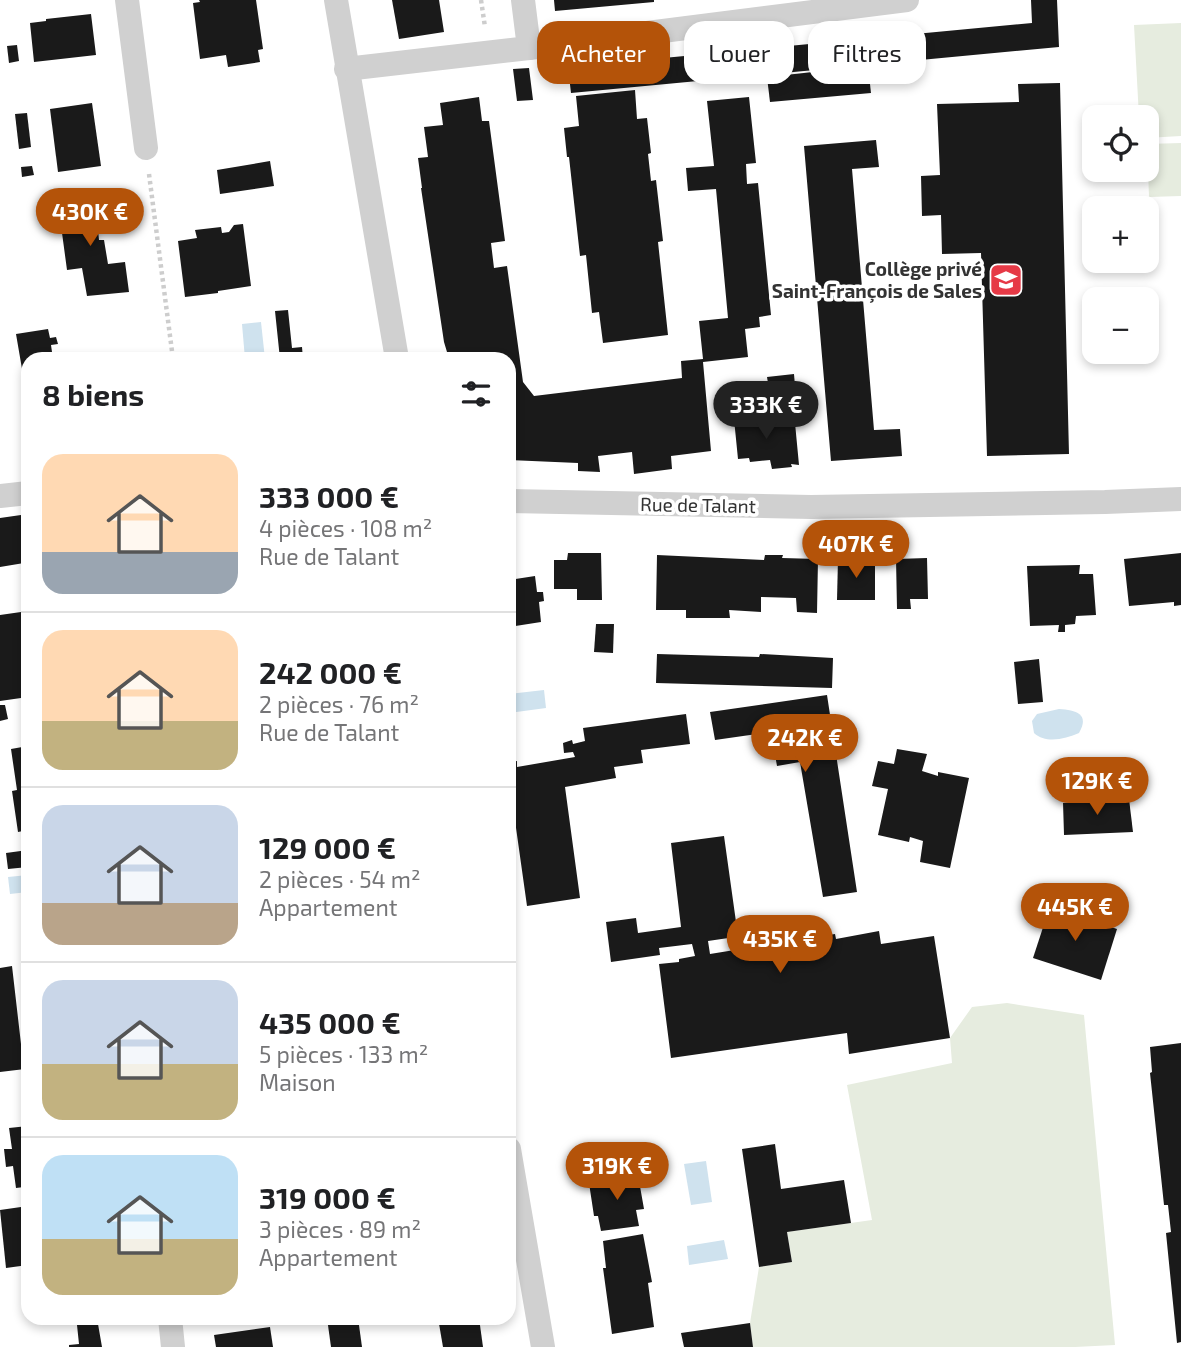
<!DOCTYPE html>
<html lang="fr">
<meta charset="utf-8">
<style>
:root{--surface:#fff;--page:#f6f6f6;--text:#202124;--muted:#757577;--line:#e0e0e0;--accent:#b45309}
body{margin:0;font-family:"Exo 2",sans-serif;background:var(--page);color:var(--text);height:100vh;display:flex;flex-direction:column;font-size:26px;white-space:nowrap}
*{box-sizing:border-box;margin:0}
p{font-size:23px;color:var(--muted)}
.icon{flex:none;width:38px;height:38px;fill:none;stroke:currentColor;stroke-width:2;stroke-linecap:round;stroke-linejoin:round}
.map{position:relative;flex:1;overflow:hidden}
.sheet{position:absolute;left:21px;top:352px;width:495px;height:973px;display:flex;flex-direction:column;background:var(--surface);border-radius:21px;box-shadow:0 4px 10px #0003}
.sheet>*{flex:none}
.hud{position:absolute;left:537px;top:21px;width:537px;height:63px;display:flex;gap:14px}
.fabs{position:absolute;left:1082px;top:105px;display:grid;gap:14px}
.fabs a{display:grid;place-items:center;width:77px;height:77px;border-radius:14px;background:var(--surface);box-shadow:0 4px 10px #0003;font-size:35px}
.price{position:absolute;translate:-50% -60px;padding:0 16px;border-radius:24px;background:var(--accent);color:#fff;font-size:23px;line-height:46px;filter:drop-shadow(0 2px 4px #0008)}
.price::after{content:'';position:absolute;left:50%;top:42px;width:21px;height:16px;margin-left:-10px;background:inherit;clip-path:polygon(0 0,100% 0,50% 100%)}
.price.active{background:#222;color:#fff}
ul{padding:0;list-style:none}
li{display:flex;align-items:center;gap:21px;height:175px;padding:0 21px}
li+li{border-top:2px solid var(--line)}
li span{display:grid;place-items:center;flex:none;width:196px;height:140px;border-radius:21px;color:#555}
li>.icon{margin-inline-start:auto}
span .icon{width:84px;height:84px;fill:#fffc;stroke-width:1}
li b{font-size:30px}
h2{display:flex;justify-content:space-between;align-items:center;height:84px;padding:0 21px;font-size:30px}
.tag{padding:0 24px;border-radius:21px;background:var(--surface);box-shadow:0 4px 10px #0003;font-size:24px;line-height:63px}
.tag.active{background:var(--accent);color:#fff}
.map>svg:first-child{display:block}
.green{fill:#e6ecdf}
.water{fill:#cfe2ee}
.building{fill:#1a1a1a}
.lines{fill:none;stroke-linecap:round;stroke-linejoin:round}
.path{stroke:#cdcdcd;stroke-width:4.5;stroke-dasharray:3.5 3.5;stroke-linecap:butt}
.street{stroke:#d0d0d0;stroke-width:24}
.labels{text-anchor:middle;stroke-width:7;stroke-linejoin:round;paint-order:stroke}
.poi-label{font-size:19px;font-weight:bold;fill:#333;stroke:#fff;text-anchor:end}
.street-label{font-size:19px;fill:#333;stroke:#fff}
</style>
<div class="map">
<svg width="1181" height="1347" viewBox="0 0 1181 1347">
<rect width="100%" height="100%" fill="#fff"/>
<g class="green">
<polygon points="1181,23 1181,136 1146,138 1146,117 1139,117 1134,25"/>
<polygon points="1181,143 1181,196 1149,197 1147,144"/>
<polygon points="1007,1003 1084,1015 1115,1345 1075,1347 753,1347 750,1323 759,1267 792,1262 787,1232 872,1220 847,1085 952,1063 950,1038 972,1007"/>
</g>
<g class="water">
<polygon points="261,322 265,359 245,359 242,324"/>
<polygon points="544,690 546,708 509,713 509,694"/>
<path d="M1059,709C1076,710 1090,714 1079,733C1065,739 1046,744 1034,733L1032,721L1037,714Z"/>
<polygon points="28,875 28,892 10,894 8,877"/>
<polygon points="706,1161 712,1202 691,1205 684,1164"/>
<polygon points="724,1240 728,1259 689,1265 687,1246"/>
</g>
<g class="building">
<polygon points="199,0 256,0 263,49 258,50 260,62 228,67 226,55 200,59 193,3 200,2"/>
<polygon points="392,0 439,0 444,32 399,39"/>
<polygon points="554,0 654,0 654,2 555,11"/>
<polygon points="1031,0 1057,0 1059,47 571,93 568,67 1032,23"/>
<polygon points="91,14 96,55 34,62 30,23 46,21 46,19"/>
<polygon points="17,45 19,61 9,63 7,46"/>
<polygon points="868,66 871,93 770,102 767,77"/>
<polygon points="529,68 533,100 517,101 513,69"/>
<polygon points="1060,83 1069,454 987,456 981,253 942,254 941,215 922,216 921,176 940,175 937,104 1019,102 1018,84"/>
<polygon points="635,90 637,119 647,118 651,153 648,154 651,181 656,180 663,241 658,242 668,335 603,343 599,312 592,313 586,255 580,256 569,157 567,157 564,128 579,126 576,96"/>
<polygon points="479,97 482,121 489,121 505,241 491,243 494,268 507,266 523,382 534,396 682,378 681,361 703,359 699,321 728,318 716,189 688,191 686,168 714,166 707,101 749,97 756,163 746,164 747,184 758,183 771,315 759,317 760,327 745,329 748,357 703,362 711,451 671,456 672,469 634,474 632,452 598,456 600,472 578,471 578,463 509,460 509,359 446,359 445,353 447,352 444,342 421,188 422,188 418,158 428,157 424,127 443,125 440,103"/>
<polygon points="92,103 101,166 58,172 50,109"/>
<polygon points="27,113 31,147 19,149 15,114"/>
<polygon points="876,140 879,167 852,169 874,430 900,429 902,456 831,461 804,146"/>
<polygon points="270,161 274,186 220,194 217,170"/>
<polygon points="32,166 34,175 22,177 21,167"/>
<polygon points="94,191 99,240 104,240 108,264 125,262 129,292 87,296 82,268 67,270 60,218 70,216 67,195"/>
<polygon points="243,224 251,286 218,291 218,293 185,297 178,241 197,238 195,230 221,227 222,233 229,232 234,225"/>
<polygon points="288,310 292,348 302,347 303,359 280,359 275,311"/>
<polygon points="48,329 50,338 56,337 58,344 51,345 53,359 28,359 28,398 27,398 16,334"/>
<polygon points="794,374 795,386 769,389 767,377"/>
<polygon points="749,407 751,427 795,423 799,465 791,464 792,467 772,469 770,460 750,462 749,458 738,459 733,409"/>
<polygon points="28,514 28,542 22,543 24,563 0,567 0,518"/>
<polygon points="568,553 601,553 602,600 577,600 577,589 554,589 554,560 567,560"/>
<polygon points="1181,553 1181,605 1174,606 1174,602 1129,606 1124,559"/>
<polygon points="657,555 764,560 765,555 783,555 782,558 818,559 817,613 797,612 796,598 761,597 761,612 729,610 730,618 686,618 686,610 656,610"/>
<polygon points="927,558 928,599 910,599 911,609 897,609 896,559"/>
<polygon points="838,559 875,559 875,600 837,600"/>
<polygon points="1080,565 1079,574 1093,574 1096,615 1076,616 1075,624 1065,625 1065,632 1058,632 1059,625 1030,626 1027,566"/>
<polygon points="535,576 537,592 543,592 544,601 539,602 541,622 509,627 509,580"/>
<polygon points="28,611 28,697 0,701 0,615"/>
<polygon points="596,624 614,624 613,653 594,652"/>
<polygon points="657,654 759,657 760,654 833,658 832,688 656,683"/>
<polygon points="1039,659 1043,702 1018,704 1014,662"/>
<polygon points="827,695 857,892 823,897 800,762 777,766 771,732 715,740 710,712"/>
<polygon points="0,705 5,705 8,719 0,721"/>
<polygon points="686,714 690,744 641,750 643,763 614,767 616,778 565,787 580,898 527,906 509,778 509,762 517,761 517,767 575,757 573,752 564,753 563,743 572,740 573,744 585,741 583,728"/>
<polygon points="28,746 28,830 18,832 12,791 17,790 11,749"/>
<polygon points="897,749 927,754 922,771 938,776 938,772 969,778 950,868 920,862 923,841 910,837 909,842 878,835 888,789 872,786 878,761 894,764"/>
<polygon points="1129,799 1133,832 1064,835 1063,803"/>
<polygon points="724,836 737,929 740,928 742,936 708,941 710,954 835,934 836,939 879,931 881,944 934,936 950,1038 849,1054 847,1033 671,1058 659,964 679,962 679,959 695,956 692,944 659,948 660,955 611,962 606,922 636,918 638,933 681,927 671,843"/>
<polygon points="28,850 28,867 8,869 6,853"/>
<polygon points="1050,906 1117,929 1101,980 1033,958"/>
<polygon points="12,966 21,1044 28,1043 28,1081 26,1081 25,1069 0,1072 0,968"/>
<polygon points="1181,1043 1181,1342 1177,1343 1166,1233 1171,1232 1168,1205 1164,1205 1150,1073 1152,1072 1150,1047"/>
<polygon points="28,1126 28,1203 27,1203 24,1187 16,1188 13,1166 6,1167 4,1149 12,1149 9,1128"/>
<polygon points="775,1144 781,1189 844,1180 851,1223 787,1232 792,1262 759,1267 742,1149"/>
<polygon points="638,1175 644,1209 636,1210 639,1226 601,1231 598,1216 594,1216 589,1183"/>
<polygon points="28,1206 28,1265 6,1268 0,1210"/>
<polygon points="643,1234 652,1282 648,1283 654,1327 612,1334 603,1268 606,1268 603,1241"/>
<polygon points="327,1318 358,1318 362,1347 331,1347"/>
<polygon points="438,1318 479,1318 483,1347 443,1347"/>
<polygon points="750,1323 753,1347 684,1347 681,1333"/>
<polygon points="98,1324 102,1347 69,1347 69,1345 79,1344 77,1325"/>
<polygon points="270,1327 273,1347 216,1347 214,1335"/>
</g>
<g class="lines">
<g class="path">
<polyline points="481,0 485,27"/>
<polyline points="149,174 173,359"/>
</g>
<g class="street">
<polyline points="127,0 146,148"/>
<polyline points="336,0 397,359"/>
<polyline points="529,48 907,0"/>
<polyline points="346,69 529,48 523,0"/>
<polyline points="0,496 28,493"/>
<polyline points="509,501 811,507 1105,502 1181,499"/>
<polyline points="509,1149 543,1347"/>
<polyline points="170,1318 173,1347"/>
</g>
</g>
<defs>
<symbol id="school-square" viewBox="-11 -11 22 22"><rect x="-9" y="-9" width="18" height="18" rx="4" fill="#e63946" stroke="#fff"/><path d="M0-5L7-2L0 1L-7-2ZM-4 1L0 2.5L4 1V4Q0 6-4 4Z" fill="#fff"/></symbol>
</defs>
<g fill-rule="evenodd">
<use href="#school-square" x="987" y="261" width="38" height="38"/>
</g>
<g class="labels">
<g class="poi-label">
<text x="982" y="276">Collège privé<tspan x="982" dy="22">Saint-François de Sales</tspan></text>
</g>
<g class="street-label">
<text transform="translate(698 505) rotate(1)" y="7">Rue de Talant</text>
</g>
</g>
</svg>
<div class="fabs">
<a><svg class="icon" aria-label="locate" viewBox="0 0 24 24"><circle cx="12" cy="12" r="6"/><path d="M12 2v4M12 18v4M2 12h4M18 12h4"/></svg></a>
<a>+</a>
<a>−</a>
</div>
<b class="price" style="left:90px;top:248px">430K €</b>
<b class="price active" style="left:766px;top:441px">333K €</b>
<b class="price" style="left:856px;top:580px">407K €</b>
<b class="price" style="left:805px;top:774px">242K €</b>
<b class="price" style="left:1097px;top:817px">129K €</b>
<b class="price" style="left:1075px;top:943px">445K €</b>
<b class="price" style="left:780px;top:975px">435K €</b>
<b class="price" style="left:617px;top:1202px">319K €</b>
<div class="hud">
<a class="tag active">Acheter</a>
<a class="tag">Louer</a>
<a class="tag">Filtres</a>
</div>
<section class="sheet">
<h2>8 biens<svg class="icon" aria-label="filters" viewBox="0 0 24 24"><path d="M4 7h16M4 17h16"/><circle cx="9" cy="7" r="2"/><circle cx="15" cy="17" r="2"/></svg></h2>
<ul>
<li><span style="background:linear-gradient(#ffd9b3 70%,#9aa5b1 0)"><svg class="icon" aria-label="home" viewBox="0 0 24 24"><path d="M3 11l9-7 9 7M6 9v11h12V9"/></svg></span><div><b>333 000 €</b><p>4 pièces · 108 m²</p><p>Rue de Talant</p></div></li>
<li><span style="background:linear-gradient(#ffd9b3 65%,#c2b280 0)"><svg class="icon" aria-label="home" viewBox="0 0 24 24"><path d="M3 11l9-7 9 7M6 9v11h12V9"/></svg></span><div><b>242 000 €</b><p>2 pièces · 76 m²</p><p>Rue de Talant</p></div></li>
<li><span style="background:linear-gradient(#c9d6e8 70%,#b9a48a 0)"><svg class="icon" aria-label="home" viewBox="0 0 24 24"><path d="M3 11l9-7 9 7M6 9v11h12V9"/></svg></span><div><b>129 000 €</b><p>2 pièces · 54 m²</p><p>Appartement</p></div></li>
<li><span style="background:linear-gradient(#c9d6e8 60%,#c2b280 0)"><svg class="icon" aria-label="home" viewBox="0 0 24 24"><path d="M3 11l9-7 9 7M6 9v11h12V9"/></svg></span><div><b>435 000 €</b><p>5 pièces · 133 m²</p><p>Maison</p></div></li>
<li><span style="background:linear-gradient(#bfe0f5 60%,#c2b280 0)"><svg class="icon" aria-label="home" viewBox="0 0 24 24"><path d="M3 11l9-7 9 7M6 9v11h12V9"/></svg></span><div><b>319 000 €</b><p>3 pièces · 89 m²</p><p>Appartement</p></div></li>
</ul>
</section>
</div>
